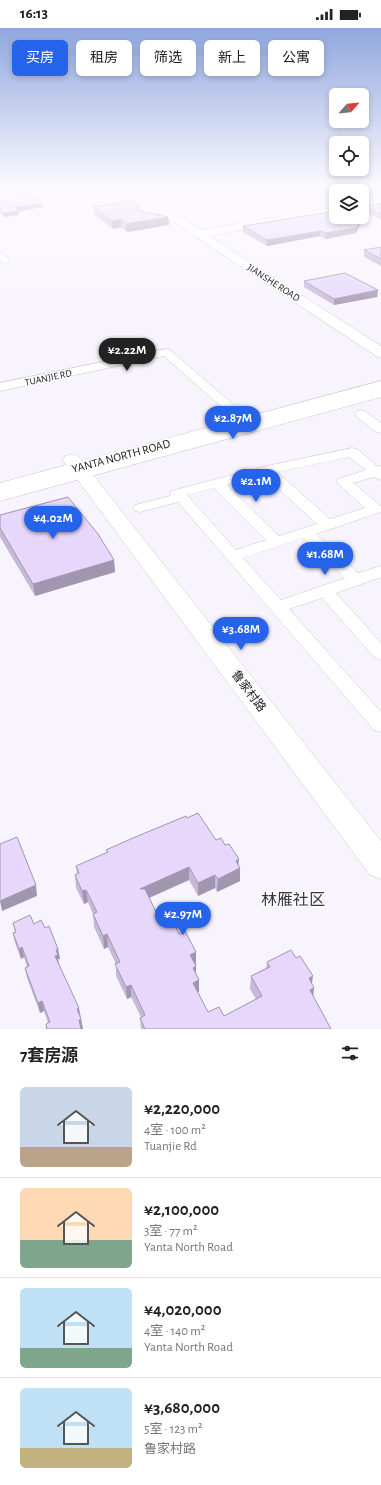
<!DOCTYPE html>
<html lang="zh">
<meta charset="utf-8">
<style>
:root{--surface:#fff;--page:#f6f6f6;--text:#222;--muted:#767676;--line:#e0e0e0;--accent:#2563eb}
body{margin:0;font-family:"Alegreya Sans","Noto Sans SC",sans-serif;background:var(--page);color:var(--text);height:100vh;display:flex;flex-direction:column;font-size:15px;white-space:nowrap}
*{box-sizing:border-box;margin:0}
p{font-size:13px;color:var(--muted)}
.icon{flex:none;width:22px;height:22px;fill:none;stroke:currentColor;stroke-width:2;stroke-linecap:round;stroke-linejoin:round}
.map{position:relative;height:1001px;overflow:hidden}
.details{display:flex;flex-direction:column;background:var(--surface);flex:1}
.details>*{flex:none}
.banner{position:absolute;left:12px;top:12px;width:357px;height:36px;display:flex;gap:8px}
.needle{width:26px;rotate:63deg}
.fabs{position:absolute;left:329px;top:60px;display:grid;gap:8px}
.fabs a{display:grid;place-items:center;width:40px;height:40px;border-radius:6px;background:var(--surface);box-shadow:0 2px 6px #0003;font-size:20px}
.price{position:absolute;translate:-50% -34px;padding:0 9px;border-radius:14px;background:var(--accent);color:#fff;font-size:13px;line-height:26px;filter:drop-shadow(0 1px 2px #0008)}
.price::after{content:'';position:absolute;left:50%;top:24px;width:12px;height:9px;margin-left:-6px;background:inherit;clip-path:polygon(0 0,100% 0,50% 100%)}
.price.selected{background:#222;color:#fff}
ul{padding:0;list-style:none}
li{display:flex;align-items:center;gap:12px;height:100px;padding:0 20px}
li+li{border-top:1px solid var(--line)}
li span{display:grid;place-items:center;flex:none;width:112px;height:80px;border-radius:6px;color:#555}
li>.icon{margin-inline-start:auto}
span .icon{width:48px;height:48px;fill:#fffc;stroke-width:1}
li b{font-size:17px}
h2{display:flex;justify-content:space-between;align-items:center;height:48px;padding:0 20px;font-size:17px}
.tag{padding:0 14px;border-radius:6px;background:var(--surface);box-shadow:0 2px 6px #0003;font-size:14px;line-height:36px}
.tag.selected{background:var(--accent);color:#fff}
.status{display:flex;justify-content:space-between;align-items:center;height:28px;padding:0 20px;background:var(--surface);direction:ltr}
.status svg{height:11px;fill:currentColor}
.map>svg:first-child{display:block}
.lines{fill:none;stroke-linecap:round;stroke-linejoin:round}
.street-casing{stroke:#cbc7d1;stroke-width:1}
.secondary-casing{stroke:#cbc7d1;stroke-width:1}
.street{fill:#fff;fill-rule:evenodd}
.secondary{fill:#fff;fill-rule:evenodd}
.wall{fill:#c6b9d8}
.shaded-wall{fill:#a196b0}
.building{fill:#e6d7fb;stroke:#a196b0}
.labels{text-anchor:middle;stroke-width:3;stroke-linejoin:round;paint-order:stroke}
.far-street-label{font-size:10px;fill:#171519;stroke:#fff}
.street-label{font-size:12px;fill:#171519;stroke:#fff}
.near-neighbourhood-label{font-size:16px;fill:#38353c;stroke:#fff}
</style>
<div class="status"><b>16:13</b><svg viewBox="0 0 49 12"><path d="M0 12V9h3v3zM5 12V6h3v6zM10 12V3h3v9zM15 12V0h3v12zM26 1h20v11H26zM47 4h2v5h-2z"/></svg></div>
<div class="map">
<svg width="381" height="1001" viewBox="0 0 381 1001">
<rect width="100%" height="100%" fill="#f8f4fe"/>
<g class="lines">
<defs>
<g id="street">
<polygon points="0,224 8,230 8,234 5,235 0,232"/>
<polygon points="166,321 170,322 242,384 244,387 242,390 234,390 164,328 0,363 0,355"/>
<polygon points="381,361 381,369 0,473 0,465"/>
<polygon points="361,382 365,383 381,395 381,405 376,404 357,389 355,386 357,383"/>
<path d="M352,420L357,421L378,439L381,438V452L374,449L353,455L381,478V484L316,506L358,545L381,538V549L336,565L381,615V632L375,630L322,570L289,581L381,684V704L374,702L178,474L140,484L135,483L133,480L135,477L170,468L171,463L267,438ZM349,429L366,442L338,451L336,454L365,480L330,491L277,444ZM264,447L317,496L279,508L227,457ZM214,460L266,512L236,522L187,467ZM303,510L345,550L281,572L243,530Z"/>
</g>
<g id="secondary">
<polygon points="121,159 133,159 201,202 336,179 336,185 209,208 381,318 381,330 376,328"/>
<polygon points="381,172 381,178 362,181 362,175"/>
<path d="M381,353V363L90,443L381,813V851L370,847L74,447L0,467V455L66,437L63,432L65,428C73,426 77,426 82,433Z"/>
</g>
</defs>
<use href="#street" class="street-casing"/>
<use href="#secondary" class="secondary-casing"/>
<use href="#street" class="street"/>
<use href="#secondary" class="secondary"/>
</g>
<g class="wall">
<polygon points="0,159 19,167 43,179 19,183 19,187 4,189 0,185"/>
<polygon points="381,175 381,192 366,184 356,205 325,211 320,208 267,218 243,204 243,198"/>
<polygon points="94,179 139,183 168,189 169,197 127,204 121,199 113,201 94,186"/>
<polygon points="381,219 381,238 364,229 364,222"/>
<polygon points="304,253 378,262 377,269 334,277 304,259"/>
<polygon points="0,487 114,532 115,544 35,568 0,509"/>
<polygon points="187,790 216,812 240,840 240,853 217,864 215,860 198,868 189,852 149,870 158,888 170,897 179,906 196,924 196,947 199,952 198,965 208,984 224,988 256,971 250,961 251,948 266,940 267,934 312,955 313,968 331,1001 141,1001 140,990 141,989 131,969 127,971 116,948 116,936 108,919 104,921 94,899 93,886 88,874 84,876 76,860 75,847 77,846 76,838 107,825 106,822"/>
<polygon points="13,895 34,896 45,900 58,921 60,931 58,931 59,936 81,991 83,1001 46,1001 46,996 48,995 44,983 40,985 27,950 25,940 27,939 24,929 21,931 15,915 13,905 15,904"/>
</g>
<g class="shaded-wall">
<polygon points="43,176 43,179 19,183 19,187 4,189 4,185 15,179"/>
<polygon points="366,179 366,184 356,205 325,211 326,205 362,189"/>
<polygon points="168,189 169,197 127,204 126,196"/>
<polygon points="121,191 121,199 113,201 112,193"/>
<polygon points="321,203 320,208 267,218 267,212"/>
<polygon points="378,262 377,269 334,277 334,271"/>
<polygon points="114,532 115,544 35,568 33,556"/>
<polygon points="239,831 238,841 240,840 240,853 217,864 218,851 236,833"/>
<polygon points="189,839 189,852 140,874 140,861"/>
<polygon points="215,847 215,860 198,868 198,855"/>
<polygon points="36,857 37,868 2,883 0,873"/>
<polygon points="86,862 88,874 84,876 82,863"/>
<polygon points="107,906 108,919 104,921 103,908"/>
<polygon points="22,919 24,929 21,931 19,921"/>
<polygon points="58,921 60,931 58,931 59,937 55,928 56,922"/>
<polygon points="196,924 196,937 190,940 190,927"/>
<polygon points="196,938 196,951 193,940"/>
<polygon points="313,948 311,961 309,950"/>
<polygon points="199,952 199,964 193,967 193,955"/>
<polygon points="131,957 131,969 127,971 126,959"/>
<polygon points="314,960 313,972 310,962"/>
<polygon points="42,973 44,983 40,985 38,975"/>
<polygon points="79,980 81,990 77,981"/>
<polygon points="81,991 83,1001 80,1001 79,992"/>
</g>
<g class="building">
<polygon points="0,159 10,159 19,167 31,166 43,176 15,179 19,183 4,185 0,182"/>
<polygon points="133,172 139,178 137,182 168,189 126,196 121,191 112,193 94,179"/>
<polygon points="381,175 381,186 366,179 362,188 362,179"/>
<polygon points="336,183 336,189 362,189 356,200 326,205 321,203 267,212 243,198"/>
<polygon points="381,219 381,231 364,222"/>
<polygon points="345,245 378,262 334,271 304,253"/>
<polygon points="68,469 98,506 114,532 33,556 0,500 0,487"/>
<polygon points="198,785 216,812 221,810 225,817 229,816 239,831 236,833 240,840 218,851 215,847 198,855 189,839 140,861 145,861 158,888 164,885 170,897 174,895 179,906 185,903 196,924 190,927 196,938 193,940 199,952 193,955 208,984 219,979 224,988 262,968 251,948 270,939 267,934 291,922 296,930 300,928 313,948 309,950 314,960 310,962 331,1001 145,1001 140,990 145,987 131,957 126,959 115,936 120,934 107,906 103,908 93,886 97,884 86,862 82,863 75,847 79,845 76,838 108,824 106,822 133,810 186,788 187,790"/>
<polygon points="17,809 36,857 0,873 0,816"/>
<polygon points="30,887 34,896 41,892 45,900 49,898 58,921 56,922 58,927 55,928 79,980 77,981 81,991 79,992 81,1001 47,1001 46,996 50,994 42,973 38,975 25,940 29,938 22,919 19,921 13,905 16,904 13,895"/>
</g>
<linearGradient id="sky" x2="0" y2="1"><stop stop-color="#90a7dd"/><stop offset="0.53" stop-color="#fcfaff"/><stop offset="1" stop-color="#fcfaff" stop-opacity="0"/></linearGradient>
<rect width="381" height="299" fill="url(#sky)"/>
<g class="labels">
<g class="far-street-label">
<text transform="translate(274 254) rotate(33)" y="4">JIANSHE ROAD</text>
<text transform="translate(48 349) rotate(-12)" y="4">TUANJIE RD</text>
</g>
<g class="street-label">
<text transform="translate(121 428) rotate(-15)" y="4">YANTA NORTH ROAD</text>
<text transform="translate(249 663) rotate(53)" y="4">鲁家村路</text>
</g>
<g class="near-neighbourhood-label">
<text x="293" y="877">林雁社区</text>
</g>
</g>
</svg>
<div class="fabs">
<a><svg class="needle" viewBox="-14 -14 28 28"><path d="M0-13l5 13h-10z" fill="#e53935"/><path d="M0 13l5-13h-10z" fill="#767676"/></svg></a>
<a><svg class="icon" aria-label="locate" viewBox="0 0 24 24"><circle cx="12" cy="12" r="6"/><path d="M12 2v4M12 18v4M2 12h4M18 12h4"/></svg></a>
<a><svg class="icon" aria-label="layers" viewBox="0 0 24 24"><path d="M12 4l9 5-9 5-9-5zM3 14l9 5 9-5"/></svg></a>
</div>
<b class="price selected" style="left:127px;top:344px">¥2.22M</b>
<b class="price" style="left:233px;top:412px">¥2.87M</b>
<b class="price" style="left:256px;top:475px">¥2.1M</b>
<b class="price" style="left:53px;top:512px">¥4.02M</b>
<b class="price" style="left:325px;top:548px">¥1.68M</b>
<b class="price" style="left:241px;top:623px">¥3.68M</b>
<b class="price" style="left:183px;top:908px">¥2.97M</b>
<div class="banner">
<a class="tag selected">买房</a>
<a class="tag">租房</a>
<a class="tag">筛选</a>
<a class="tag">新上</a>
<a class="tag">公寓</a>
</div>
</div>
<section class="details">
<h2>7套房源<svg class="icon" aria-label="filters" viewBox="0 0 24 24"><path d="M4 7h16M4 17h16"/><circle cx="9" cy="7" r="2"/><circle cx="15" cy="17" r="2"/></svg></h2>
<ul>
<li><span style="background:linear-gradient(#c9d6e8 75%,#b9a48a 0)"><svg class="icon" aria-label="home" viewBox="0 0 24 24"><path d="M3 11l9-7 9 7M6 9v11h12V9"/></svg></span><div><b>¥2,220,000</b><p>4室 · 100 m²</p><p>Tuanjie Rd</p></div></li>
<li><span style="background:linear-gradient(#ffd9b3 65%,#7fa58c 0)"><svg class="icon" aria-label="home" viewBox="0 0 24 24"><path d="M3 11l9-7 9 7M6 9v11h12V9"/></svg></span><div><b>¥2,100,000</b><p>3室 · 77 m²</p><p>Yanta North Road</p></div></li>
<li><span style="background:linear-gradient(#bfe0f5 75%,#7fa58c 0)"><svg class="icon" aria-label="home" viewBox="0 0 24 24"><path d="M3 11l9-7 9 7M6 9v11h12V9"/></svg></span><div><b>¥4,020,000</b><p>4室 · 140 m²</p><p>Yanta North Road</p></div></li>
<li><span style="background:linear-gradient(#bfe0f5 75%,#c2b280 0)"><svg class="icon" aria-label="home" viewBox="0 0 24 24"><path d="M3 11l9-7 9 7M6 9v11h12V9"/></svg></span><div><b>¥3,680,000</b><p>5室 · 123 m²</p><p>鲁家村路</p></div></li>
</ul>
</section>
